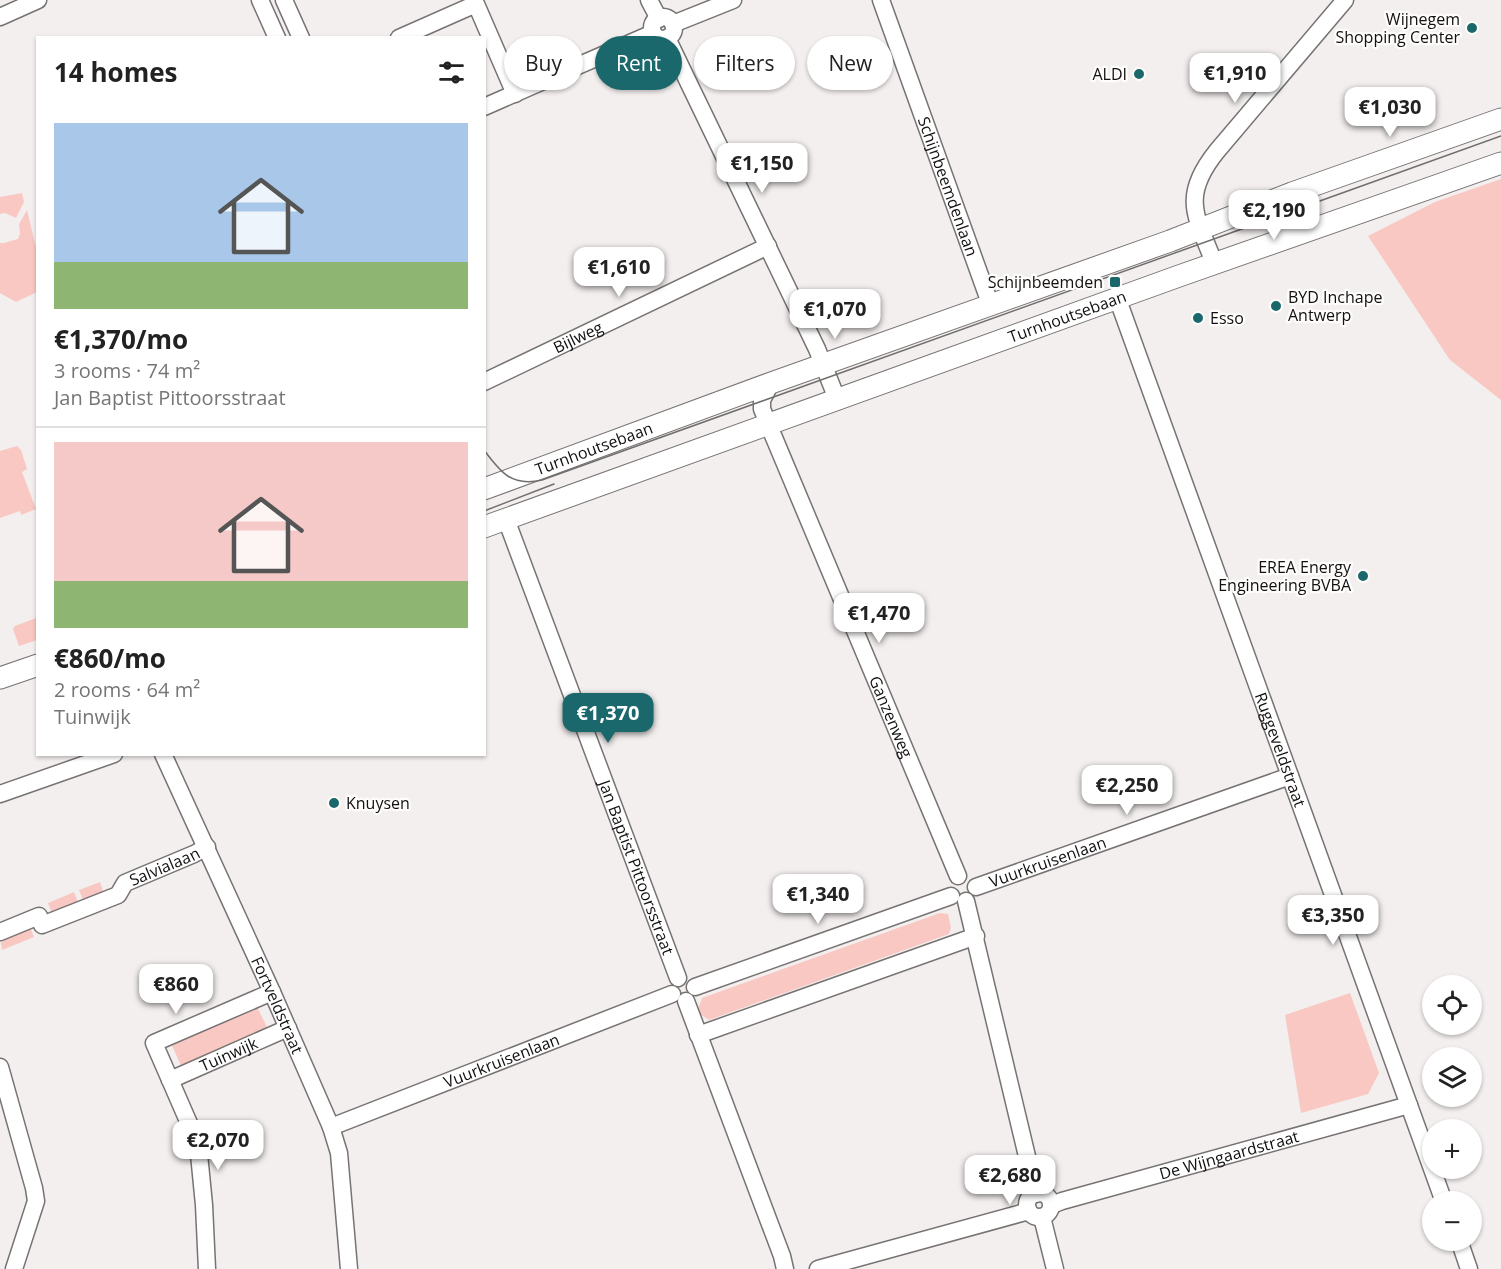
<!DOCTYPE html>
<meta charset="utf-8">
<style>
:root{--surface:#fff;--page:#f2f2f2;--text:#222;--muted:#767676;--line:#e0e0e0;--accent:#1a686c}
body{margin:0;font-family:"Open Sans",sans-serif;background:var(--page);color:var(--text);height:100vh;display:flex;flex-direction:column;font-size:22px;white-space:nowrap}
*{box-sizing:border-box;margin:0}
p{font-size:20px;color:var(--muted)}
.icon{flex:none;width:33px;height:33px;fill:none;stroke:currentColor;stroke-width:2;stroke-linecap:round;stroke-linejoin:round}
.map{position:relative;flex:1;overflow:hidden}
.details{position:absolute;left:36px;top:36px;width:450px;height:720px;display:flex;flex-direction:column;background:var(--surface);border-radius:0px;box-shadow:0 2px 4px #0004}
.details>*{flex:none}
.hud{position:absolute;left:504px;top:36px;width:570px;height:54px;display:flex;gap:12px}
.buttons{position:absolute;left:1422px;top:975px;display:grid;gap:12px}
.buttons a{display:grid;place-items:center;width:60px;height:60px;border-radius:50%;background:var(--surface);box-shadow:0 2px 4px #0004;font-size:30px}
.price{position:absolute;translate:-50% -51px;padding:0 14px;border-radius:12px;background:#fff;color:#222;font-size:20px;line-height:39px;filter:drop-shadow(0 2px 3px #0008)}
.price::after{content:'';position:absolute;left:50%;top:36px;width:18px;height:14px;margin-left:-9px;background:inherit;clip-path:polygon(0 0,100% 0,50% 100%)}
.price.on{background:var(--accent);color:#fff}
ul{padding:0;list-style:none}
li{display:grid;align-content:center;gap:12px;height:318px;padding:0 18px}
li+li{border-top:2px solid var(--line)}
li span{display:grid;place-items:center;height:186px;border-radius:0px;color:#555}
li>.icon{margin-inline-start:auto}
span .icon{width:108px;height:108px;fill:#fffc;stroke-width:1}
li b{font-size:26px}
h2{display:flex;justify-content:space-between;align-items:center;height:72px;padding:0 18px;font-size:26px}
.chip{padding:0 21px;border-radius:27px;background:var(--surface);box-shadow:0 2px 4px #0004;font-size:21px;line-height:54px}
.chip.on{background:var(--accent);color:#fff}
.map>svg:first-child{display:block}
.green{fill:#f9c8c2}
.lines{fill:none;stroke-linecap:round;stroke-linejoin:round}
.minor-casing{stroke:#777372;stroke-width:19}
.major-casing{stroke:#777372;stroke-width:23}
.minor{stroke:#fff;stroke-width:16}
.major{stroke:#fff;stroke-width:21}
.tram{stroke:#716f6e;stroke-width:1.5}
.poi-dot{fill:#1a686c;stroke:#fefdfc;stroke-width:2}
.labels{text-anchor:middle;stroke-width:4.5;stroke-linejoin:round;paint-order:stroke}
.poi-label{font-size:16px;fill:#121010;stroke:#fefdfc;text-anchor:end}
.street-label{font-size:16px;fill:#121010;stroke:#fefdfc}
</style>
<div class="map">
<svg width="1501" height="1269" viewBox="0 0 1501 1269">
<rect width="100%" height="100%" fill="#f3efee"/>
<g class="green">
<polygon points="1501,179 1501,400 1450,360 1368,236 1435,202"/>
<polygon points="22,193 24,202 16,218 5,213 0,214 0,197"/>
<polygon points="27,210 37,252 37,292 16,302 0,293 0,243 4,243 18,239 20,234 19,224"/>
<polygon points="17,446 21,450 27,469 22,472 36,509 21,515 20,511 0,518 0,451"/>
<polygon points="36,618 37,640 19,646 13,629 15,626"/>
<polygon points="100,882 105,897 85,905 79,890"/>
<polygon points="74,892 80,907 53,917 48,903"/>
<polygon points="940,913 948,914 951,928 949,934 709,1020 700,1014 698,1009 702,998"/>
<polygon points="29,925 34,937 2,950 0,937"/>
<polygon points="1350,993 1379,1073 1368,1094 1301,1113 1285,1015"/>
<polygon points="256,1005 269,1031 182,1068 170,1041"/>
</g>
<g class="lines">
<defs>
<g id="minor">
<polyline points="260,0 277,38"/>
<polyline points="284,0 301,38"/>
<polyline points="649,0 659,19"/>
<path id="s1" d="M881,0L991,306"/>
<polyline points="0,17 38,0"/>
<circle cx="663" cy="28" r="11"/>
<polyline points="673,24 733,0"/>
<polyline points="399,38 476,4 515,94"/>
<polyline points="667,38 817,349 837,399"/>
<polyline points="484,107 653,33"/>
<path d="M1269,202L1280,223L1297,236C1301,220 1297,208 1292,193"/>
<path d="M1215,265C1196,216 1180,197 1217,151L1345,0"/>
<path id="s2" d="M1118,300L1444,1202"/>
<path id="s3" d="M484,382L768,246"/>
<path id="s4" d="M771,383L762,400V409L958,876"/>
<path id="s5" d="M506,519L678,978"/>
<path id="s6" d="M163,754L272,992L331,1127L339,1153L349,1269"/>
<polyline points="0,794 114,754"/>
<path id="s7" d="M976,887L1290,776"/>
<polyline points="966,901 1036,1194"/>
<path id="s8" d="M0,932L39,916L42,925L118,895L125,883L194,854L207,847"/>
<polyline points="695,987 951,896"/>
<polyline points="686,1001 782,1256 785,1269"/>
<polyline points="698,1035 976,936"/>
<polyline points="0,1067 34,1188 36,1201 14,1269"/>
<path id="s9" d="M170,1080L288,1028"/>
<path id="s10" d="M331,1127L672,994"/>
<circle cx="1039" cy="1205" r="12"/>
<path id="s11" d="M1052,1205L1062,1201L1409,1105"/>
<polyline points="1042,1217 1055,1269"/>
<polyline points="1459,1240 1469,1269"/>
<polyline points="207,1269 204,1205 198,1144 154,1043 272,992"/>
<polyline points="818,1269 1029,1211"/>
</g>
<g id="major">
<path id="s12" d="M484,489L771,383L1170,241L1292,193L1501,119"/>
<path id="s13" d="M484,527L1179,276L1501,163"/>
<polyline points="0,678 38,665"/>
</g>
</defs>
<use href="#minor" class="minor-casing"/>
<use href="#major" class="major-casing"/>
<use href="#minor" class="minor"/>
<use href="#major" class="major"/>
<g class="tram">
<path d="M484,450C501,473 512,487 542,480L1501,136"/>
<polyline points="484,511 554,484"/>
</g>
</g>
<g class="poi-dot">
<circle cx="1472" cy="28" r="6"/>
<circle cx="1139" cy="74" r="6"/>
<rect x="1109" y="276" width="12" height="12" rx="3"/>
<circle cx="1276" cy="306" r="6"/>
<circle cx="1198" cy="318" r="6"/>
<circle cx="1363" cy="576" r="6"/>
<circle cx="334" cy="803" r="6"/>
</g>
<g class="labels">
<g class="poi-label">
<text x="1460" y="25">Wijnegem<tspan x="1460" dy="18">Shopping Center</tspan></text>
<text x="1127" y="80">ALDI</text>
<text x="1103" y="288">Schijnbeemden</text>
<text x="1288" y="303" text-anchor="start">BYD Inchape<tspan x="1288" dy="18">Antwerp</tspan></text>
<text x="1210" y="324" text-anchor="start">Esso</text>
<text x="1351" y="573">EREA Energy<tspan x="1351" dy="18">Engineering BVBA</tspan></text>
<text x="346" y="809" text-anchor="start">Knuysen</text>
</g>
<g class="street-label">
<text dy="6" stroke="none"><textPath href="#s1" startOffset="198">Schijnbeemdenlaan</textPath></text>
<text dy="6" stroke="none"><textPath href="#s13" startOffset="620">Turnhoutsebaan</textPath></text>
<text dy="6" stroke="none"><textPath href="#s3" startOffset="104">Bijlweg</textPath></text>
<text dy="6" stroke="none"><textPath href="#s12" startOffset="117">Turnhoutsebaan</textPath></text>
<text dy="6" stroke="none"><textPath href="#s4" startOffset="362">Ganzenweg</textPath></text>
<text dy="6" stroke="none"><textPath href="#s2" startOffset="478">Ruggeveldstraat</textPath></text>
<text dy="6" stroke="none"><textPath href="#s7" startOffset="76">Vuurkruisenlaan</textPath></text>
<text dy="6" stroke="none"><textPath href="#s8" startOffset="190">Salvialaan</textPath></text>
<text dy="6" stroke="none"><textPath href="#s5" startOffset="372">Jan Baptist Pittoorsstraat</textPath></text>
<text dy="6" stroke="none"><textPath href="#s6" startOffset="276">Fortveldstraat</textPath></text>
<text dy="6" stroke="none"><textPath href="#s9" startOffset="64">Tuinwijk</textPath></text>
<text dy="6" stroke="none"><textPath href="#s10" startOffset="183">Vuurkruisenlaan</textPath></text>
<text dy="6" stroke="none"><textPath href="#s11" startOffset="184">De Wijngaardstraat</textPath></text>
</g>
</g>
</svg>
<div class="buttons">
<a><svg class="icon" aria-label="locate" viewBox="0 0 24 24"><circle cx="12" cy="12" r="6"/><path d="M12 2v4M12 18v4M2 12h4M18 12h4"/></svg></a>
<a><svg class="icon" aria-label="layers" viewBox="0 0 24 24"><path d="M12 4l9 5-9 5-9-5zM3 14l9 5 9-5"/></svg></a>
<a>+</a>
<a>−</a>
</div>
<b class="price" style="left:1235px;top:104px">€1,910</b>
<b class="price" style="left:1390px;top:138px">€1,030</b>
<b class="price" style="left:762px;top:194px">€1,150</b>
<b class="price" style="left:1274px;top:241px">€2,190</b>
<b class="price" style="left:619px;top:298px">€1,610</b>
<b class="price" style="left:835px;top:340px">€1,070</b>
<b class="price" style="left:879px;top:644px">€1,470</b>
<b class="price on" style="left:608px;top:744px">€1,370</b>
<b class="price" style="left:1127px;top:816px">€2,250</b>
<b class="price" style="left:818px;top:925px">€1,340</b>
<b class="price" style="left:1333px;top:946px">€3,350</b>
<b class="price" style="left:176px;top:1015px">€860</b>
<b class="price" style="left:218px;top:1171px">€2,070</b>
<b class="price" style="left:1010px;top:1206px">€2,680</b>
<div class="hud">
<a class="chip">Buy</a>
<a class="chip on">Rent</a>
<a class="chip">Filters</a>
<a class="chip">New</a>
</div>
<section class="details">
<h2>14 homes<svg class="icon" aria-label="filters" viewBox="0 0 24 24"><path d="M4 7h16M4 17h16"/><circle cx="9" cy="7" r="2"/><circle cx="15" cy="17" r="2"/></svg></h2>
<ul>
<li><span style="background:linear-gradient(#a9c7e8 75%,#8fb573 0)"><svg class="icon" aria-label="home" viewBox="0 0 24 24"><path d="M3 11l9-7 9 7M6 9v11h12V9"/></svg></span><div><b>€1,370/mo</b><p>3 rooms · 74 m²</p><p>Jan Baptist Pittoorsstraat</p></div></li>
<li><span style="background:linear-gradient(#f6c9c9 75%,#8fb573 0)"><svg class="icon" aria-label="home" viewBox="0 0 24 24"><path d="M3 11l9-7 9 7M6 9v11h12V9"/></svg></span><div><b>€860/mo</b><p>2 rooms · 64 m²</p><p>Tuinwijk</p></div></li>
</ul>
</section>
</div>
